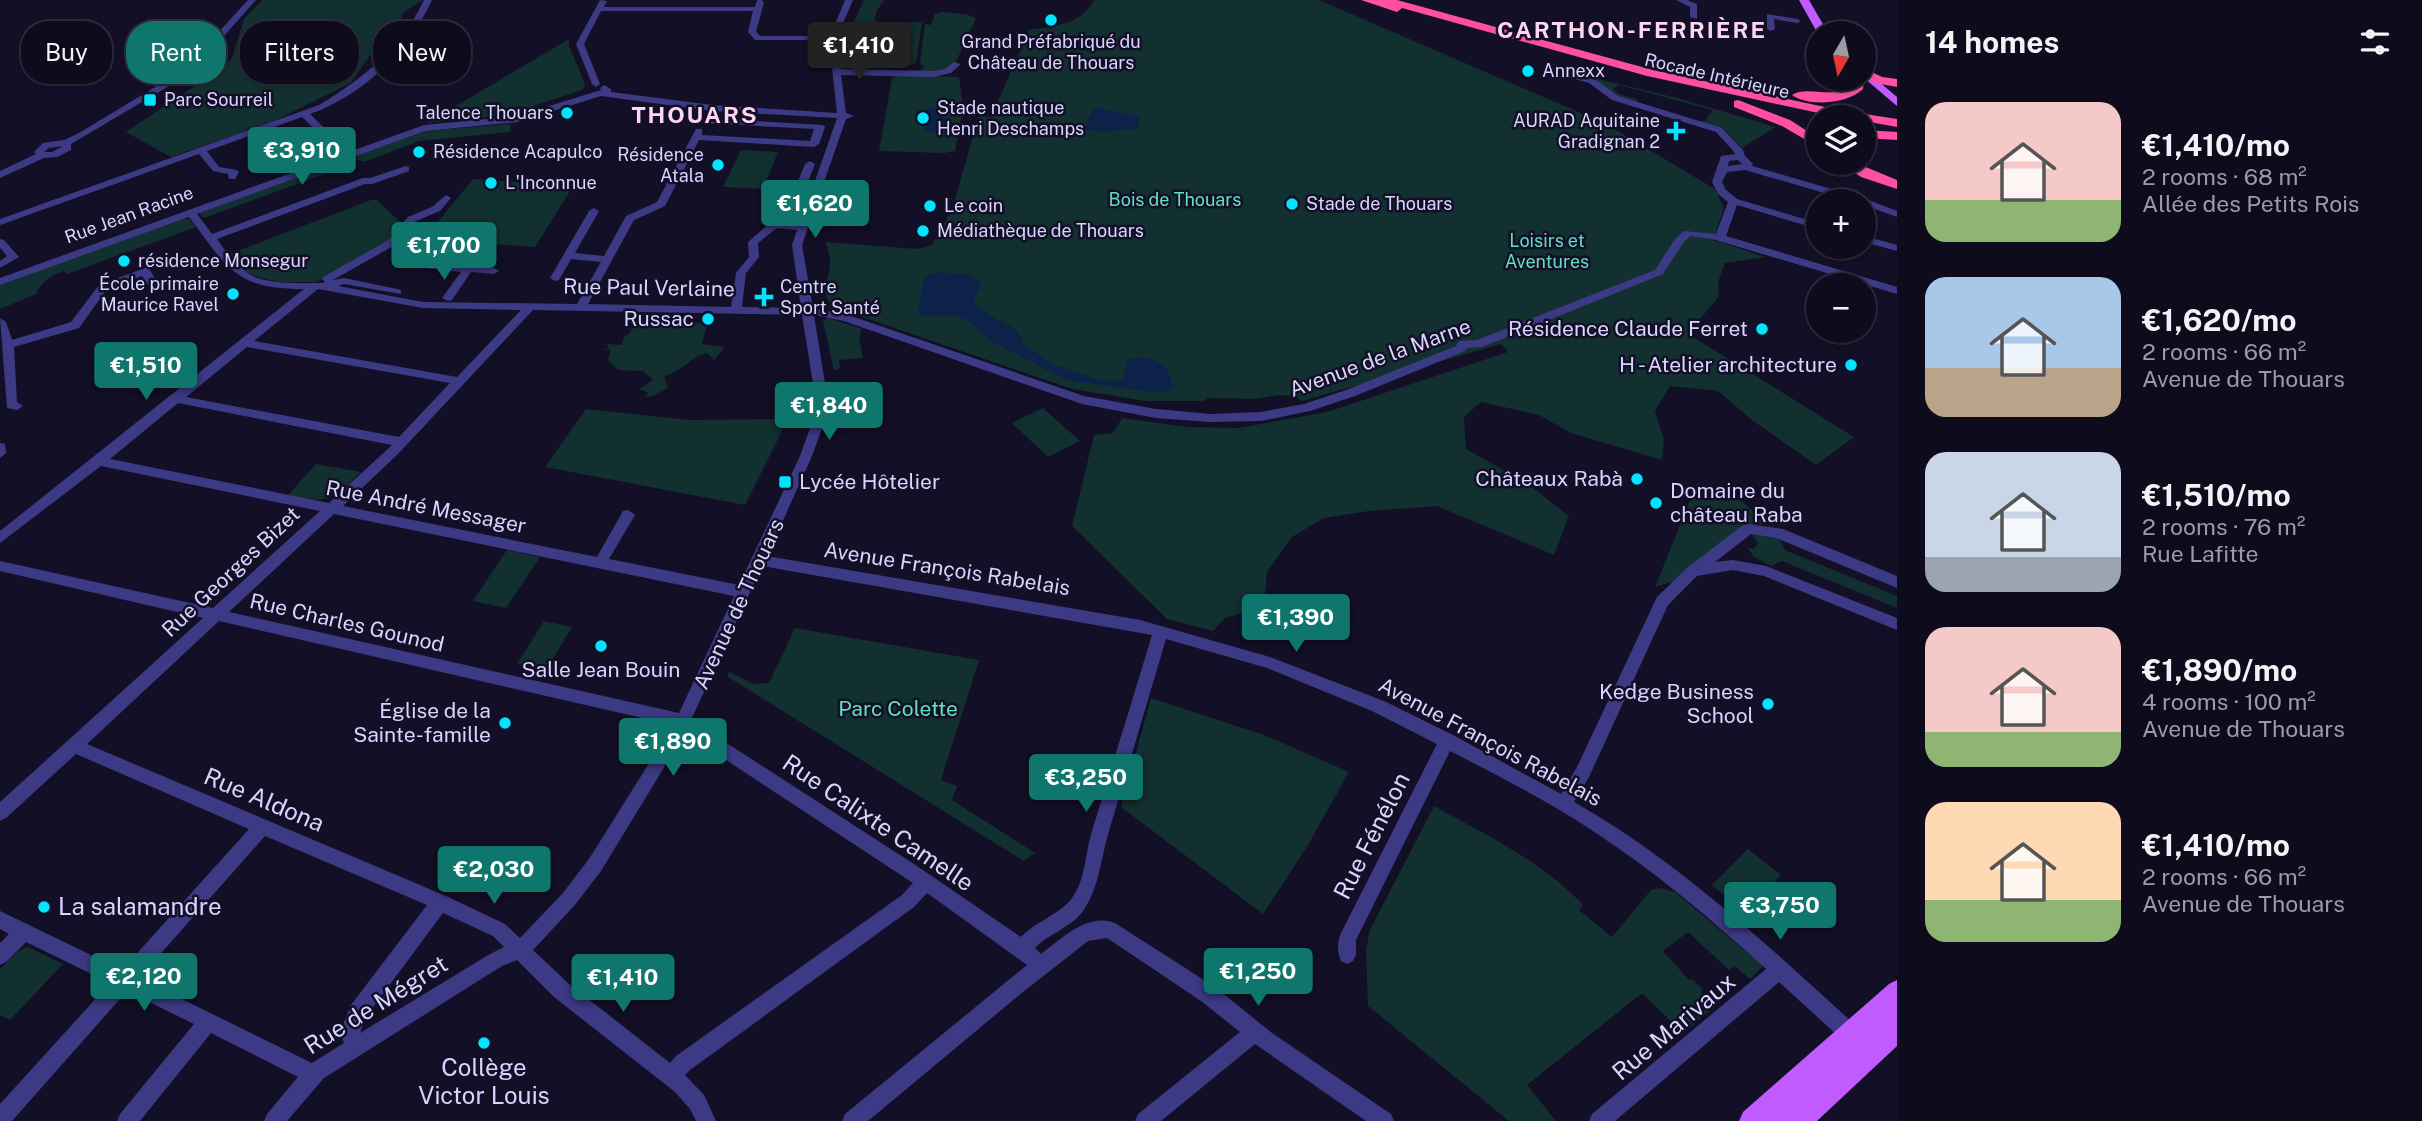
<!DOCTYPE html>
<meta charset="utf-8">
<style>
:root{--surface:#0e0b1c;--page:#171425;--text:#f1f3f6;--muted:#9b9ba3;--line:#2e2b3b;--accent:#0f766e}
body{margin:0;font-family:"Public Sans",sans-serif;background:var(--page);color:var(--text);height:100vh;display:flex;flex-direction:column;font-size:26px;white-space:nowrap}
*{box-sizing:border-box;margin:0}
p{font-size:23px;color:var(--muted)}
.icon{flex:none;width:38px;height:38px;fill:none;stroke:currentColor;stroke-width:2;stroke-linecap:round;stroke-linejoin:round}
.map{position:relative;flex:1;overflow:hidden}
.drawer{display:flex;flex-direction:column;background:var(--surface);width:525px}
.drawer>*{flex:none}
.banner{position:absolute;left:21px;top:21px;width:665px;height:63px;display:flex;gap:14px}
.needle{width:46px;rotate:189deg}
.tools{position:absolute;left:1806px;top:21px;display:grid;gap:14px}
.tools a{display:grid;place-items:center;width:70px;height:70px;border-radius:50%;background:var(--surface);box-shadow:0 2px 5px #0004,0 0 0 2px var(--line);font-size:35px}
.price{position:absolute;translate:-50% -60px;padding:0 16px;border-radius:7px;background:var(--accent);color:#fff;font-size:23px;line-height:46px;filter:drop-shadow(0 2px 4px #0008)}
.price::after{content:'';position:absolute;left:50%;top:42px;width:21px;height:16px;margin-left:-10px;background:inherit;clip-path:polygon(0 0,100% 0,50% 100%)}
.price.selected{background:#222;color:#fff}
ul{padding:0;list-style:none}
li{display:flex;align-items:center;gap:21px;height:175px;padding:0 28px}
li span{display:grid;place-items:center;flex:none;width:196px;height:140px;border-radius:21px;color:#555}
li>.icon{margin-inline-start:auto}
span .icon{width:84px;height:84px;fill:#fffc;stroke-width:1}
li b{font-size:30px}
h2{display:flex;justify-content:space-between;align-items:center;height:84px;padding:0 28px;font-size:30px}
.tag{padding:0 24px;border-radius:28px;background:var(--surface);box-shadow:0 2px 5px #0004,0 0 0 2px var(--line);font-size:24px;line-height:63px}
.tag.selected{background:var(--accent);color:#fff}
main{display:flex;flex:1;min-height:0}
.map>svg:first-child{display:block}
.green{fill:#12302f}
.water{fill:#0c2248}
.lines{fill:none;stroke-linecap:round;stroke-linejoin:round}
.minor{fill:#3d3a85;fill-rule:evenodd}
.major{fill:#c25bff;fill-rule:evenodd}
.highway{fill:#ff4fa3;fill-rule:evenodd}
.poi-dot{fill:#00e5ff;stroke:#130f26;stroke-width:2.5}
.labels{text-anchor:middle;stroke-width:5;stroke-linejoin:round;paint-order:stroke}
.far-poi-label{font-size:18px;fill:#d9d4ff;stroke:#130f26;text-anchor:start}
.far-street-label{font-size:18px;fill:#d9d4ff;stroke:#130f26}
.far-park-label{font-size:18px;fill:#5fe0c0;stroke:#130f26}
.street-label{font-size:21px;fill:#d9d4ff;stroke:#130f26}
.poi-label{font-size:21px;fill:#d9d4ff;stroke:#130f26;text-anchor:end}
.park-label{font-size:21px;fill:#5fe0c0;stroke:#130f26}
.far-district-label{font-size:23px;font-weight:bold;letter-spacing:2px;fill:#ffd6f0;stroke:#130f26}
.near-street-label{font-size:24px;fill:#d9d4ff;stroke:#130f26}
.near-poi-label{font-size:24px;fill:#d9d4ff;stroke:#130f26;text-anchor:start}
</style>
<main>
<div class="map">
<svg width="1897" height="1121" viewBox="0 0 1897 1121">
<rect width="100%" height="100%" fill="#130f26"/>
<g class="green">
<polygon points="262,0 423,0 404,12 397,27 383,36 351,83 272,122 171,157 126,132 223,67 232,58 244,19"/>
<polygon points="864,0 884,0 876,12 875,20 879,23 871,63 868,64 867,70 853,70 846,38"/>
<path d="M1094,0H1319L1606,124L1715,189L1724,208L1713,240L1766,257L1725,263L1718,282L1719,296L1688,334L1854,437L1816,465L1752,420L1718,391L1670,386L1655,411L1664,440L1662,460L1571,433L1539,415L1481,402L1464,417L1466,449L1528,484L1569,516L1554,555L1437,506L1369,511L1324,518L1292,537L1267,572L1264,607L1225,618L1213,631L1167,619L1072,526L1094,435L1113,433L1122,418L1187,427L1238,428L1327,412L1508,352L1501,344L1302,401L1294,396L1280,395L1254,399L1208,398L1204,401H1145L1072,389L833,307C819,293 829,281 830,265C831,257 828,250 825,242L917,249L932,245L952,209L979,116L991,117L1029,30C1054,26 1081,25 1094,0Z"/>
<polygon points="943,12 966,14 976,18 955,64 938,72 918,72 924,67 920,63 925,24 931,25 935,14"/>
<polygon points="917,22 922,23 916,62 909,66 876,62 883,24"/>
<polygon points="569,39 569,46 585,84 582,90 506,115 427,123"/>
<polygon points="898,75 959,77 963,108 955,151 944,153 879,151 892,78"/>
<polygon points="1590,77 1677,98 1776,127 1742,148 1724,129 1698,121 1705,121 1713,110 1619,85 1613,89 1619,94 1639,100 1636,102 1616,96"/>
<polygon points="511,124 510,132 419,141 364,162 356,159 358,155 426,131"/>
<polygon points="741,150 778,152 763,189 723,187"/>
<polygon points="344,160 352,164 204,218 199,213"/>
<polygon points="473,179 573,186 535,247 424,239"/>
<polygon points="371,200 377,200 402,224 387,242 317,282 279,282 261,278 246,272 230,254"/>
<path d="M183,219H189L196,227L67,274L64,271C50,276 43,280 36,294L0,309V284Z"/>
<polygon points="828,318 862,329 859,338 863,358 839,360 840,368 834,371 823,320"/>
<path d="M636,319L702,323L707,325L702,344L725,347L714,360L707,353C691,357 683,370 664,377L668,388L653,396L645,397L648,393L639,389L653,380L643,371L618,370L608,360L611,350H597L609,349L607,344L621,345L625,336L630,333Z"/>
<polygon points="1043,408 1080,441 1048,457 1012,423"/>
<polygon points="586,409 689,420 788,419 745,505 545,467"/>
<path d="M316,464L361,472C330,501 330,504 288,495Z"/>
<polygon points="1697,483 1740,500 1768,524 1748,525 1674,581 1655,587"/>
<polygon points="1752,534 1779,538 1785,550 1897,596 1897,608 1782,561 1771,566 1754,557 1747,547 1753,549 1758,544"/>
<polygon points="507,550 540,557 506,608 473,601"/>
<polygon points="544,621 572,627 546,670 517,664"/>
<polygon points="795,628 979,660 941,780 957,786 952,800 1035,853 1024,861 728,677 729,672 753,684 769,683"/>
<polygon points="1151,698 1264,735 1349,772 1308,845 1263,914 1121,807"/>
<path d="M1434,806C1485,834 1543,862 1583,905L1579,910L1612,937L1651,890L1660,888L1675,892L1763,966L1750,979L1735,966L1729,970L1688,932L1663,951L1690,981L1692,979L1703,990L1701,992L1715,1006L1683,1033L1642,993L1527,1085L1556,1121H1509L1368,1006L1366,952L1369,932Z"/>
<polygon points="1748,849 1781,875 1744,912 1712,885"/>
<polygon points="28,947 63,964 10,1020 0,1015 0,969 18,951"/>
</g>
<g class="water">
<polygon points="928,107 947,108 944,132 924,131"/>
<polygon points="1096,107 1141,117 1137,129 1098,132 1083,128 1093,109"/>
<path d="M938,272L968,275L980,281L981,286L973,302L978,308L1017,330L1023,344L1055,365L1100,380L1119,381L1124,377L1126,361C1141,354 1155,358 1167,368L1173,387L1167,392H1152L1067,380L992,342L970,321L953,315L926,317L919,314L917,311L925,277Z"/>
</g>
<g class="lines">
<g class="minor">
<path d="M248,0H256L191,73L71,144V150L57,157L44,158L0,178V171L36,154L34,152L43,143L64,140L79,133L185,69ZM63,146L52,152H44L49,148Z"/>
<path d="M424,0H432C408,51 364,95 310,114L349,152L424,125L517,116L601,90L600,88L604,85L611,89V92L712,105L837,113L829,40H755L748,32L753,11H601L584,44L600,84L596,87L592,84L576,44L600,0L607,1L604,7H755L757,0H761L764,2L756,32L760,36H830L845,0H853L837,37L841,69L934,71L945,69L954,62L961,64L951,73L934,77L841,75L846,113L854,116L846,119L802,245L813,308L851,316L1084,396L1156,409L1210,414L1261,412L1304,404L1346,390L1456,346L1459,341L1477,340L1655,270L1675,239L1684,231L1716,234L1728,202L1718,194L1712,182L1721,156L1735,154V153L1716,132L1612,100L1589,83L1547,71V67L1595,79L1618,96L1722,128L1743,150L1745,156L1753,164L1752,166L1866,199L1897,211V217L1864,205V201H1852L1745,170L1727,172L1722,182L1726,190L1737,199L1818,223V229L1737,205L1726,236L1897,287V294L1712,239L1690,236L1683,243L1663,274L1482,347L1467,348L1465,351L1355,396L1310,411L1261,421L1210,422L1156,418L1082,404L844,321L814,315L827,396L826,417L812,456L767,556L1140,620L1270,657L1384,701L1453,735L1561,794L1577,767L1657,597L1688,567L1743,525L1748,524L1783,529L1897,576V588L1776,538L1751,534L1715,562L1733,560L1766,566L1897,618V630L1764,576L1733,570L1697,576L1668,605L1589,777L1574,802C1682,863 1771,949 1862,1031L1865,1038L1862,1045L1855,1048L1848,1045L1779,982L1615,1121H1589L1592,1114L1766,969C1710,918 1653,870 1590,829C1546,800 1497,775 1450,751L1356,940V955L1353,961L1347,964L1341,961C1337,952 1337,942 1341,933L1437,744L1372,711L1267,668L1166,639C1147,703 1128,767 1109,831C1101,857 1100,884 1085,908C1074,927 1049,933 1035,948L1041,954C1061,939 1088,912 1115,923L1215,987L1272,1033L1391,1114L1394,1121H1366L1255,1044L1161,1121H1135L1138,1114L1240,1032L1201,1001L1107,938L1088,941L1018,996L868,1121H842L845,1114L1027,965L927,893L914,907L690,1070L685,1075L704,1095L716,1121H696L690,1109L675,1092L554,997L517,960L502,966L324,1078L287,1121H264L267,1114L298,1077L211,1033L140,1121H117L120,1114L194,1024L127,991L12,1121H0V1104L110,983L26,942L6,962L0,965V943L9,934L0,929V911L122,970L249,829L76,754L6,818L0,821V802L203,618L0,571V561L213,608L320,511L101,466L0,543V531L304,289C234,289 228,268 189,217L0,285V278L341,155L302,117L207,151L219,167L237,170L239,172L235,179H229L228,174L213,171L199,154L0,225V219L319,105C364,78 401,48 424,0ZM601,96L712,111L837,118L800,224L788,223L795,214L815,164L810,161L805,164L785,213L778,222L770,223L748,242L749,257L736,273L731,307L588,304L634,220L665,206L699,140L814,147L819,144L825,127L823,125L702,118V122L705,123L814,129L810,141L702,135V129H696L657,202L626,216L604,256L575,253L599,211L594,208L589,211L550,278L555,281L559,280L571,259L601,262L577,304L423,302L338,286L344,284L401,294V290L397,289L344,278L333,280L395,245L416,221L440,211L451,198L446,195L432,207L408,217L387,241L323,277L322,279L325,282L322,283C302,283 268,285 251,275C237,267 226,252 217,239L365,184H372L409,171V167L406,166L370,178H363L212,234L197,214L425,131L518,122ZM1738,160L1742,164L1728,166L1729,161ZM777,228L797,230L792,245L801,308L742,307L746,273L759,257L758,243ZM318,289L423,308L521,310L457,377L254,341ZM533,310L802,315L815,396L814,417L800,456L739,585L609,559L635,515L628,510L623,511L597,557L343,506L398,454ZM247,347L450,383L399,437L186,397ZM178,403L392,445L329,503L110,459ZM334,514L734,596L679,713L229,612ZM762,566L1152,635C1132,701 1112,766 1092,831C1085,853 1086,879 1072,898C1059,915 1035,922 1021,937L917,866L691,720ZM219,621L673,725L589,859L562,894L520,938L505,924L446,896L87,744ZM685,733L913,883L902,895L676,1056L670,1063L568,983L533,950L574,906L601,871ZM265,836L427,905L351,1005L340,1032L344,1043L312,1063L139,978ZM443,913L493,936L504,947L490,954L360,1033L365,1018Z"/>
<polygon points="1676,0 1687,0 1697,4 1697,19 1690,17 1690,7"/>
<polygon points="1767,14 1797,19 1801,21 1797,23 1774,19 1775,29 1771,31 1767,29"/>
<polygon points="1864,236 1897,245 1897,251 1864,242"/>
<polygon points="0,239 4,240 19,257 0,268 0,261 7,256 0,248"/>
<polygon points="419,262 494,268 499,271 494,274 471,272 452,300 448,301 442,298 461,272 415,267 414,265"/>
<polygon points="145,268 149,269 160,286 158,288 150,288 142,276 107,289 79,328 14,347 17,402 23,406 17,410 7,408 0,318 6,322 12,340 71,322 99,285"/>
<polygon points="0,443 5,444 6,453 0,458"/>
</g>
<g class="major">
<polygon points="1799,0 1809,0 1828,33 1818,34"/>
<polygon points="1864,69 1897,97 1897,106 1864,78"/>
<polygon points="1897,980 1897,1046 1817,1121 1739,1121 1743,1112 1889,984"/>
</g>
<g class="highway">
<polygon points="1361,0 1397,0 1653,70 1839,110 1897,119 1897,127 1864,121 1864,117 1837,117 1647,76 1402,8 1397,12"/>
<polygon points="1864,68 1882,77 1897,79 1897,87 1875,83 1864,77"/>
<path d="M1852,79H1864L1863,89C1848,104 1808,107 1792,95C1806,85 1831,99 1851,87Z"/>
<polygon points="1738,100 1790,120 1818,138 1818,147 1782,126 1734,107 1734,101"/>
<polygon points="1864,130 1897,132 1897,140 1864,138"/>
<polygon points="1840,163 1856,163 1897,180 1897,189 1861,177"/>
</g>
</g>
<g class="poi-dot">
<circle cx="1051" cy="20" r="7"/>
<circle cx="1528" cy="71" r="7"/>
<rect x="143" y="93" width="14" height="14" rx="3.5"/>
<circle cx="567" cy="113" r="7"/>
<circle cx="923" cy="118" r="7"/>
<path d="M1672.5 120.5h7v7h7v7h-7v7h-7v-7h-7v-7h7z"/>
<circle cx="419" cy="152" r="7"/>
<circle cx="718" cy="165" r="7"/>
<circle cx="491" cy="183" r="7"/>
<circle cx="1292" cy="204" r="7"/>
<circle cx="930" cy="206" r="7"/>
<circle cx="923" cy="231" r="7"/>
<circle cx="124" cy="261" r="7"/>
<circle cx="233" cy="294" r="7"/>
<path d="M760.5 286.5h7v7h7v7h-7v7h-7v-7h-7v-7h7z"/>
<circle cx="708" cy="319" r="7"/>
<circle cx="1762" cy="329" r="7"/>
<circle cx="1851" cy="365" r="7"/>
<circle cx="1637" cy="479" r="7"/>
<rect x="778" y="475" width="14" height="14" rx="3.5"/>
<circle cx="1656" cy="503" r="7"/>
<circle cx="601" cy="646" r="7"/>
<circle cx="1768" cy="704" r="7"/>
<circle cx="505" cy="723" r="7"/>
<circle cx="44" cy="907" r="7"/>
<circle cx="484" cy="1043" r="7"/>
</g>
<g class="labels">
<g class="far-poi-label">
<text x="1051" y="48" text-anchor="middle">Grand Préfabriqué du<tspan x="1051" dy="21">Château de Thouars</tspan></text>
<text x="1542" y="77">Annexx</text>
<text x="164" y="106">Parc Sourreil</text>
<text x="937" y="114">Stade nautique<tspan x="937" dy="21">Henri Deschamps</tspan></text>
<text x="553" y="119" text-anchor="end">Talence Thouars</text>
<text x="1660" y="127" text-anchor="end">AURAD Aquitaine<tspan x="1660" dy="21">Gradignan 2</tspan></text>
<text x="433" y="158">Résidence Acapulco</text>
<text x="704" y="161" text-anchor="end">Résidence<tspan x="704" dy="21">Atala</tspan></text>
<text x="505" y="189">L'Inconnue</text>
<text x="1306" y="210">Stade de Thouars</text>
<text x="944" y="212">Le coin</text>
<text x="937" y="237">Médiathèque de Thouars</text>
<text x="138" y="267">résidence Monsegur</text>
<text x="219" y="290" text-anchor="end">École primaire<tspan x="219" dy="21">Maurice Ravel</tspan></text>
<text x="780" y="293">Centre<tspan x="780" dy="21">Sport Santé</tspan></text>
</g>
<g class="far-street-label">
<text transform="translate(1717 76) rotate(13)" y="6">Rocade Intérieure</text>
<text transform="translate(129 215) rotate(-20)" y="6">Rue Jean Racine</text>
</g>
<g class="far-park-label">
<text x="1175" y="206">Bois de Thouars</text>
<text x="1547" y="247">Loisirs et<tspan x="1547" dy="21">Aventures</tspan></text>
</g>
<g class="street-label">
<text transform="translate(649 288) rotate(1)" y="7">Rue Paul Verlaine</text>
<text transform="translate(1380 358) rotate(-20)" y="7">Avenue de la Marne</text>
<text transform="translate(426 507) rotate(11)" y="7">Rue André Messager</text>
<text transform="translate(947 569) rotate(9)" y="7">Avenue François Rabelais</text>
<text transform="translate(231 572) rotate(-43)" y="7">Rue Georges Bizet</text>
<text transform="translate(739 604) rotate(-65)" y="7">Avenue de Thouars</text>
<text transform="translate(347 623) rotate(13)" y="7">Rue Charles Gounod</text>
<text transform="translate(1490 742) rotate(28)" y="7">Avenue François Rabelais</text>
</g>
<g class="poi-label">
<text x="694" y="326">Russac</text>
<text x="1748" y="336">Résidence Claude Ferret</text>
<text x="1837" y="372">H - Atelier architecture</text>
<text x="1623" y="486">Châteaux Rabà</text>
<text x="799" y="489" text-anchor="start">Lycée Hôtelier</text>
<text x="1670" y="498" text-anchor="start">Domaine du<tspan x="1670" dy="24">château Raba</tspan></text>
<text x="601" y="677" text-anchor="middle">Salle Jean Bouin</text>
<text x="1754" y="699">Kedge Business<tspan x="1754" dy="24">School</tspan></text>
<text x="491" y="718">Église de la<tspan x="491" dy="24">Sainte-famille</tspan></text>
</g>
<g class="park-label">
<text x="898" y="716">Parc Colette</text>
</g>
<g class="far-district-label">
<text x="1632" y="38">CARTHON-FERRIÈRE</text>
<text x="695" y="123">THOUARS</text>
</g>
<g class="near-street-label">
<text transform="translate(264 800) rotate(23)" y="8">Rue Aldona</text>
<text transform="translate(878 823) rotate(34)" y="8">Rue Calixte Camelle</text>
<text transform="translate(1372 836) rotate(-63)" y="8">Rue Fénélon</text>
<text transform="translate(376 1005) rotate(-32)" y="8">Rue de Mégret</text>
<text transform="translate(1674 1027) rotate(-40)" y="8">Rue Marivaux</text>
</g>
<g class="near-poi-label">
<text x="58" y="915">La salamandre</text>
<text x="484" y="1076" text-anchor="middle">Collège<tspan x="484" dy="28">Victor Louis</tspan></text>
</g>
</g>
</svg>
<div class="tools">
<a><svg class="needle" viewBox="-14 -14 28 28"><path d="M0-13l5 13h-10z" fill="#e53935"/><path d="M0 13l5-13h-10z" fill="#9b9ba3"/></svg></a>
<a><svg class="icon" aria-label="layers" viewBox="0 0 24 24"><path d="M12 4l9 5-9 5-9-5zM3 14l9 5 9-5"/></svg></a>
<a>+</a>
<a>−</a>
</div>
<b class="price selected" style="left:859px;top:82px">€1,410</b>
<b class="price" style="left:302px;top:187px">€3,910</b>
<b class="price" style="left:815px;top:240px">€1,620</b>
<b class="price" style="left:444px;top:282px">€1,700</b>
<b class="price" style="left:146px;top:402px">€1,510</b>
<b class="price" style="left:829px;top:442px">€1,840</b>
<b class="price" style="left:1296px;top:654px">€1,390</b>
<b class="price" style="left:673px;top:778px">€1,890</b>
<b class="price" style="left:1086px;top:814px">€3,250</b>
<b class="price" style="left:494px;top:906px">€2,030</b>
<b class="price" style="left:1780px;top:942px">€3,750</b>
<b class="price" style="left:1258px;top:1008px">€1,250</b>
<b class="price" style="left:144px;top:1013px">€2,120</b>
<b class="price" style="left:623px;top:1014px">€1,410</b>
<div class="banner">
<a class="tag">Buy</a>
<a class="tag selected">Rent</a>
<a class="tag">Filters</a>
<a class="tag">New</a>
</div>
</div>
<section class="drawer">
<h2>14 homes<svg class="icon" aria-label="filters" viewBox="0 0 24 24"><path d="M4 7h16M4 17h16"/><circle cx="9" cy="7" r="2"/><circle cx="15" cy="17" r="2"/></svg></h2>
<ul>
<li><span style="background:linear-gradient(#f6c9c9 70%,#8fb573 0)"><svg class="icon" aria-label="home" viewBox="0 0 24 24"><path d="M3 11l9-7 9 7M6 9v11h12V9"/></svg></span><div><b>€1,410/mo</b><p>2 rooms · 68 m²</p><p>Allée des Petits Rois</p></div></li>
<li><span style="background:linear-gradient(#a9c7e8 65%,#b9a48a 0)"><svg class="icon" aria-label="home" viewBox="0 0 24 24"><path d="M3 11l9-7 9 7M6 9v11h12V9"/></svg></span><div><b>€1,620/mo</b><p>2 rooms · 66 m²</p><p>Avenue de Thouars</p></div></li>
<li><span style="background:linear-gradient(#c9d6e8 75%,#9aa5b1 0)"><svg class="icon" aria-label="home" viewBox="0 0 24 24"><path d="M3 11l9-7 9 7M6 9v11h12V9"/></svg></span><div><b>€1,510/mo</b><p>2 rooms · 76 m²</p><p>Rue Lafitte</p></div></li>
<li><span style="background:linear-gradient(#f6c9c9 75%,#8fb573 0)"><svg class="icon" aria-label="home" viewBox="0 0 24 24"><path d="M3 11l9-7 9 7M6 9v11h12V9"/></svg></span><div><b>€1,890/mo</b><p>4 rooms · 100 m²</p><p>Avenue de Thouars</p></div></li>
<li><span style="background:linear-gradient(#ffd9b3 70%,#8fb573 0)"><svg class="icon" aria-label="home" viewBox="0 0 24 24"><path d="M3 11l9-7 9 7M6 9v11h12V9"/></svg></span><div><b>€1,410/mo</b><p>2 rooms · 66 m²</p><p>Avenue de Thouars</p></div></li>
</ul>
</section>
</main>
